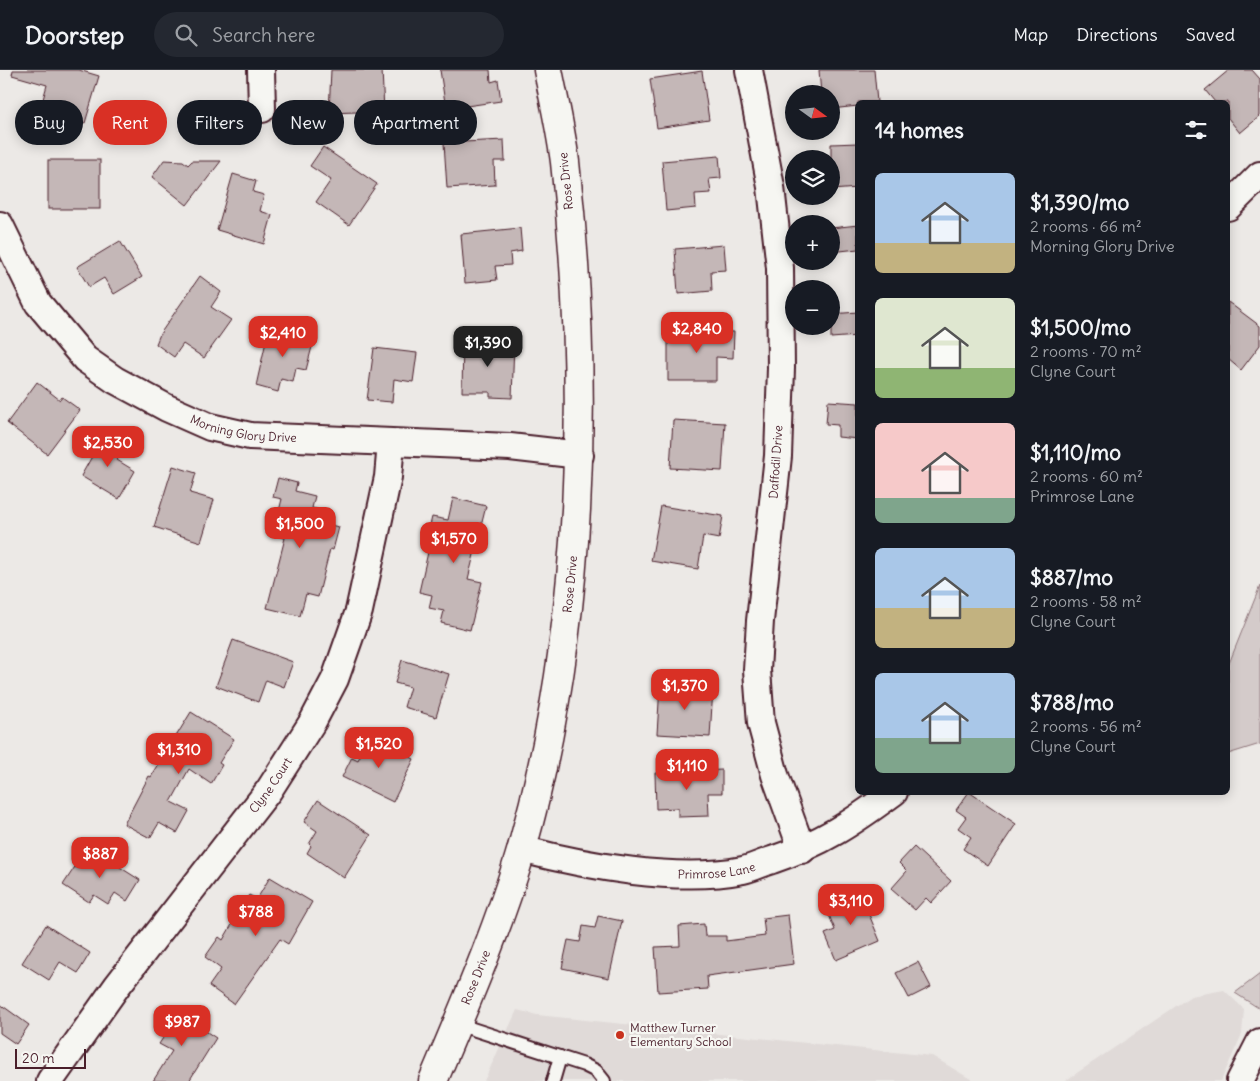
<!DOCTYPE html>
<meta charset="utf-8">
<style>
:root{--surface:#171b24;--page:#242831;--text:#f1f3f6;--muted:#9ea1a6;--line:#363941;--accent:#d93025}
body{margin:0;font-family:Delius,sans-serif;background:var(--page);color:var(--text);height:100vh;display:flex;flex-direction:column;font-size:19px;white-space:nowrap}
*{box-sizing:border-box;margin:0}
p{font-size:16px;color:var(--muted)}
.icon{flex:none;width:28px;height:28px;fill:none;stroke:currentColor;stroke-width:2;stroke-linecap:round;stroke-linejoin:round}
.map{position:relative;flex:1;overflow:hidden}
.drawer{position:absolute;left:855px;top:30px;width:375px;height:695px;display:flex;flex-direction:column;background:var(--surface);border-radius:8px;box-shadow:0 2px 12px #0003}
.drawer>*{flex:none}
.hud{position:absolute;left:15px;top:30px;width:475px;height:45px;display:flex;gap:10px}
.needle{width:32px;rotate:105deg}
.buttons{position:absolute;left:785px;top:15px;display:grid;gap:10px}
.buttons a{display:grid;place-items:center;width:55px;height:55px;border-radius:50%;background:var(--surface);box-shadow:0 2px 12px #0003;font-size:25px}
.scale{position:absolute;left:15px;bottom:12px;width:71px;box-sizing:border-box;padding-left:5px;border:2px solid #4a1f2b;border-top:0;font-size:14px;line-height:18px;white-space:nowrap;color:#4a1f2b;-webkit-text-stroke:4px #f6f6f2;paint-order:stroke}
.price{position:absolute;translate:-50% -42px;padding:0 11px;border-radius:10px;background:var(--accent);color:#fff;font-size:16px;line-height:32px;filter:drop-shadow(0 1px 2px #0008)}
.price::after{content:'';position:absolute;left:50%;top:30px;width:15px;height:11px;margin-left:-8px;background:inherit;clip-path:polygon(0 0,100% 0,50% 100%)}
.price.current{background:#222;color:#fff}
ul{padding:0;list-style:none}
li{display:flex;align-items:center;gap:15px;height:125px;padding:0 20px}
li span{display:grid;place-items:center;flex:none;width:140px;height:100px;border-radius:8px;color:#555}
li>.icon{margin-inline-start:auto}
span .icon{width:60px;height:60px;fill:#fffc;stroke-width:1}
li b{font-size:21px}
h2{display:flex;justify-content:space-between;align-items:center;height:60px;padding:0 20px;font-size:21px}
.tag{padding:0 18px;border-radius:22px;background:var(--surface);box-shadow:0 2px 12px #0003;font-size:18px;line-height:45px}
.tag.current{background:var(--accent);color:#fff}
header{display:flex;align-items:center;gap:30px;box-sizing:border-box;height:70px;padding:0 25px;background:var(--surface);border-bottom:1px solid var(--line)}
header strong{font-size:24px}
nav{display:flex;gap:28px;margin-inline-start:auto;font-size:18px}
.search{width:350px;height:45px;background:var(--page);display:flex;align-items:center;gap:12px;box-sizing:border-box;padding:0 18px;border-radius:28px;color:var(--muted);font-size:19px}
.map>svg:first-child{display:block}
.built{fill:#e0dad8}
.green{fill:#d4cbca;stroke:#8f757a}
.building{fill:#c4b7b7;stroke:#4a1f2b}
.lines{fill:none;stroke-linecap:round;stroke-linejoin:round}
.service-casing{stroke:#4a1f2b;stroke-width:16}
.minor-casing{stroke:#4a1f2b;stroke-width:30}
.secondary-casing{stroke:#4a1f2b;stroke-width:31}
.service{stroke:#f6f6f2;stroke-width:12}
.minor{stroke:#f6f6f2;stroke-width:26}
.secondary{stroke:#f6f6f2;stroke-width:28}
.poi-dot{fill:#c8321e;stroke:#f6f6f2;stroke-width:2}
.labels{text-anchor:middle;stroke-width:4.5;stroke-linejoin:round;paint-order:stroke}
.street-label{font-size:12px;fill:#4a1f2b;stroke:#f6f6f2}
.poi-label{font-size:12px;fill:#4a1f2b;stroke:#f6f6f2;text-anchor:start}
</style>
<header>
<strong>Doorstep</strong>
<div class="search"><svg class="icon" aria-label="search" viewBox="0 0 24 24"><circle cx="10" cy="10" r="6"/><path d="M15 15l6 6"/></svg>Search here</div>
<nav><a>Map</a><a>Directions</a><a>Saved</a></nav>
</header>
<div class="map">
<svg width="1260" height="1011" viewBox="0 0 1260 1011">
<rect width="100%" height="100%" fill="#ece9e6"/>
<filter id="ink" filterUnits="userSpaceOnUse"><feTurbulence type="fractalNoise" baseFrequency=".02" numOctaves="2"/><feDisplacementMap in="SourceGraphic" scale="10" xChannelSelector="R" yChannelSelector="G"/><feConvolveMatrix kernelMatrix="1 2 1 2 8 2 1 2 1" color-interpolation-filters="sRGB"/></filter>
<g filter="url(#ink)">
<g class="built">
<polygon points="1224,920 1244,939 1242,964 1221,1011 1065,1011 1191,926"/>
<polygon points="517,940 537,945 932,986 974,1011 484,1011"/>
</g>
<g class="green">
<polygon points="1260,516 1260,674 1228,684 1228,596"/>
<polygon points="1260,904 1260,939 1235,923"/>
</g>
<g class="building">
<polygon points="13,0 79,0 99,6 85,53 40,40 47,15 12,5"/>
<polygon points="331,0 382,0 384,41 329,43"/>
<polygon points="440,0 490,0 491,12 498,10 501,31 446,39"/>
<polygon points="819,0 874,0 877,32 858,32 858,36 831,39 831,24 821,24"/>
<polygon points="1229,0 1252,0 1260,9 1260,46 1240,63 1228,48 1228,32 1215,32 1205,20"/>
<polygon points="702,1 709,50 657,58 650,9"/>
<polygon points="504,70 505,91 494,91 495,115 447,118 444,73"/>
<polygon points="858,73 858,118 831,120 831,74"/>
<polygon points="323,77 377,114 349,155 316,132 331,110 310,96"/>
<polygon points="719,86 721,108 709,109 711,123 695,124 696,138 666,141 662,91"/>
<rect x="48" y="90" width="52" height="49"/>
<polygon points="164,90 183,91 188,95 192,91 221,91 187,135 152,107"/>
<polygon points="233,104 256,111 253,122 264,125 260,141 272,145 264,174 217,160"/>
<polygon points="858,155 858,179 831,182 831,158"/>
<polygon points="520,158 522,181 510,183 511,195 495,196 497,210 465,213 461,164"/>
<polygon points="120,171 142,207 114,224 104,208 89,217 77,197"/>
<polygon points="724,175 726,200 711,201 712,221 678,224 675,179"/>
<polygon points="200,206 221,222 211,237 231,250 204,288 183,274 174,287 156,274 160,264"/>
<polygon points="1228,232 1260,256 1260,275 1241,300 1228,289"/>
<polygon points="858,242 858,266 831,268 831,244"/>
<polygon points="269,258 314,269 306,300 296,298 293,312 281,309 278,322 256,316"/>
<polygon points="668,260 734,262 733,288 716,287 716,311 668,311"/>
<polygon points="463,272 514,272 512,328 490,327 490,322 462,322"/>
<polygon points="374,278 417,283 413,312 394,309 392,332 367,330"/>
<polygon points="37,312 60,330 62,327 80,340 47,384 7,353"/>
<polygon points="828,331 858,333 858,369 838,367 838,355 826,354"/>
<polygon points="673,350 725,353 722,401 670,398"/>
<polygon points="104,365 124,377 117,390 135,401 119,429 81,406"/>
<polygon points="173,396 196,403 190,423 214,430 201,472 154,457"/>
<polygon points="278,408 297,413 295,421 315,426 312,438 328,442 325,454 339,457 333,480 330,479 318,527 306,524 300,546 267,538 285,468 273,465 282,429 273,427"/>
<polygon points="453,428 486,436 468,509 482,512 470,560 441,553 444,541 429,538 432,525 419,522 431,469 427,468 432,447 448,450"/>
<polygon points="661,436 723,446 719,469 703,466 698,499 651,491"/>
<polygon points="233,570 293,592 284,617 266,610 258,632 216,616"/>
<polygon points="402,590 449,604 436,647 404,637 410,617 395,613"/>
<polygon points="660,616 713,618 710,667 657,664"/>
<polygon points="191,642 234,669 219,693 222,695 211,714 189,699 171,732 189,741 177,763 159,753 150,768 124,754 149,706 151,707"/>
<polygon points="370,666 414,689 393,732 342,707 352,687 358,690"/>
<polygon points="722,700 722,723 708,723 709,746 678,747 678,738 656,739 655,703"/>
<polygon points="969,722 1016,754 988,796 963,779 971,767 958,758 966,747 956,740"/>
<polygon points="318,730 371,765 344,808 307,783 311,776 309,774 317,761 304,752"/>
<polygon points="88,777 140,810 127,831 115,823 108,834 94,825 89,832 63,815"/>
<polygon points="914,777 951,811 931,833 926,828 915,840 891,819 907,801 899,793"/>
<polygon points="270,807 312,832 288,874 280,869 234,934 209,916 221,899 205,887 219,867 223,870 249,825 257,829"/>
<polygon points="858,818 880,871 836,890 825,864 835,860 829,845 840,840 835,828"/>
<polygon points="788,845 794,894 707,906 708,919 658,922 655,877 680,876 679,856 704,854 705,866 726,866 726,871 765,866 763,848"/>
<polygon points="598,846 622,851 609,908 562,898 568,870 580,872 583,856 595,858"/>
<polygon points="46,855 90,883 78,903 60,892 49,910 22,893"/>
<polygon points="918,892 931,917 909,928 896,903"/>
<polygon points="0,934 29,955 16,974 0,963"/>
<polygon points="169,937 216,968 189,1011 153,1011 172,981 159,974 167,962 157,956"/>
</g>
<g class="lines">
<defs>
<g id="service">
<polyline points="457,954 584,995 596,1001 604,1011"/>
<polyline points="553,1011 560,987"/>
</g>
<g id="minor">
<polyline points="261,0 262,39"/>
<polyline points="749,0 771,117 780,198 781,298 778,386 760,551 757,600 761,653 775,705 802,780"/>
<polyline points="1228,137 1260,105"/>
<path id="s1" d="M0,155L38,233L85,289L115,310L167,338L210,357L250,366L510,377L580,385"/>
<path id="s2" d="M521,779C586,796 677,813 743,800C753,798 762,793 772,790C822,773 852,753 894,722"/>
<path id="s3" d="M50,1011L117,916L269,720L313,651L335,609L359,541L388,407L391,373"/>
<polyline points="1240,1011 1260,972"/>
</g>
<g id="secondary">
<path id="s4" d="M433,1011C465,935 499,857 522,778C584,558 590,318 565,92C561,61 554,30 548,0"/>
</g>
</defs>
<use href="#service" class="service-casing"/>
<use href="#minor" class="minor-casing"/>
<use href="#secondary" class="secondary-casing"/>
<use href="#service" class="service"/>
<use href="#minor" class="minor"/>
<use href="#secondary" class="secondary"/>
</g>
</g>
<circle class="poi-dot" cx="620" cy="965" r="5"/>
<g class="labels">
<g class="street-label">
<text transform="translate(566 111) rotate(-96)" y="4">Rose Drive</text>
<text dy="4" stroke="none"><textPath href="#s1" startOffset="336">Morning Glory Drive</textPath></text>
<text transform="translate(776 392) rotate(-86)" y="4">Daffodil Drive</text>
<text dy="4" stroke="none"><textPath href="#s4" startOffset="518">Rose Drive</textPath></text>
<text dy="4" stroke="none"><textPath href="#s3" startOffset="369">Clyne Court</textPath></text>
<text dy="4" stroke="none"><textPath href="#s2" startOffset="198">Primrose Lane</textPath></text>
<text dy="4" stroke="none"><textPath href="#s4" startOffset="112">Rose Drive</textPath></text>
</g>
<g class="poi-label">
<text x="630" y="962">Matthew Turner<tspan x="630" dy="14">Elementary School</tspan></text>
</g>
</g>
</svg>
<div class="buttons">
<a><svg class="needle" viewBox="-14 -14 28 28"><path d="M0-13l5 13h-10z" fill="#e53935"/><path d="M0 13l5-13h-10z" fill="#9ea1a6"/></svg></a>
<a><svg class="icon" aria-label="layers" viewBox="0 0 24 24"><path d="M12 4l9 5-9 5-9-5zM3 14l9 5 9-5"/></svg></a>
<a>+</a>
<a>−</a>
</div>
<div class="scale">20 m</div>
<b class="price" style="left:697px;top:284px">$2,840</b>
<b class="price" style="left:283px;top:288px">$2,410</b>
<b class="price current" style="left:488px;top:298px">$1,390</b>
<b class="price" style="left:108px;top:398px">$2,530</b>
<b class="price" style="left:300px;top:479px">$1,500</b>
<b class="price" style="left:454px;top:494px">$1,570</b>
<b class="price" style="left:685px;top:641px">$1,370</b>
<b class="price" style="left:379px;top:699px">$1,520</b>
<b class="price" style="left:179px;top:705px">$1,310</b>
<b class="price" style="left:687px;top:721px">$1,110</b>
<b class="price" style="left:100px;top:809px">$887</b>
<b class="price" style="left:851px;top:856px">$3,110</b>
<b class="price" style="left:256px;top:867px">$788</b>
<b class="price" style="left:182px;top:977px">$987</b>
<div class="hud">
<a class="tag">Buy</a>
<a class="tag current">Rent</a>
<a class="tag">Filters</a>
<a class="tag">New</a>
<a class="tag">Apartment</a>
</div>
<section class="drawer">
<h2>14 homes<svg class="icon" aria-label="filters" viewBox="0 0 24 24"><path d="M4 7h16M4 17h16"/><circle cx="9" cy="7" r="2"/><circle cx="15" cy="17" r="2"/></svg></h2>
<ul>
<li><span style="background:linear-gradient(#a9c7e8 70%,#c2b280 0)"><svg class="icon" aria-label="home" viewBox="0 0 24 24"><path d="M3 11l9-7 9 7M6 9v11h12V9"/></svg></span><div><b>$1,390/mo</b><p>2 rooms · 66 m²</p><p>Morning Glory Drive</p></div></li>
<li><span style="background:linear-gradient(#dfe7d0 70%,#8fb573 0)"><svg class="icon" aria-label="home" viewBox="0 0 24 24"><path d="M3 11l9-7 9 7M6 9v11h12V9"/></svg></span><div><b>$1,500/mo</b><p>2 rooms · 70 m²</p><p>Clyne Court</p></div></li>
<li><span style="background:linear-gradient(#f6c9c9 75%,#7fa58c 0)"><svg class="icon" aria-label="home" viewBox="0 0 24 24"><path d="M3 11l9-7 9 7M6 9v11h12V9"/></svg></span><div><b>$1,110/mo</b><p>2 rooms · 60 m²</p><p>Primrose Lane</p></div></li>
<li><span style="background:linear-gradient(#a9c7e8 60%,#c2b280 0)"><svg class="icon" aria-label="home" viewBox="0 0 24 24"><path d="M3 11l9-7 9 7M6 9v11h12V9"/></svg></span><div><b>$887/mo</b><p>2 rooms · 58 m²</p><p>Clyne Court</p></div></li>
<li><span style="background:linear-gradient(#a9c7e8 65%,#7fa58c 0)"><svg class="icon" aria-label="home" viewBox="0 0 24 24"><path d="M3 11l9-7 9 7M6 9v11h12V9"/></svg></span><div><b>$788/mo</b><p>2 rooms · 56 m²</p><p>Clyne Court</p></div></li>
</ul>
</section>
</div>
